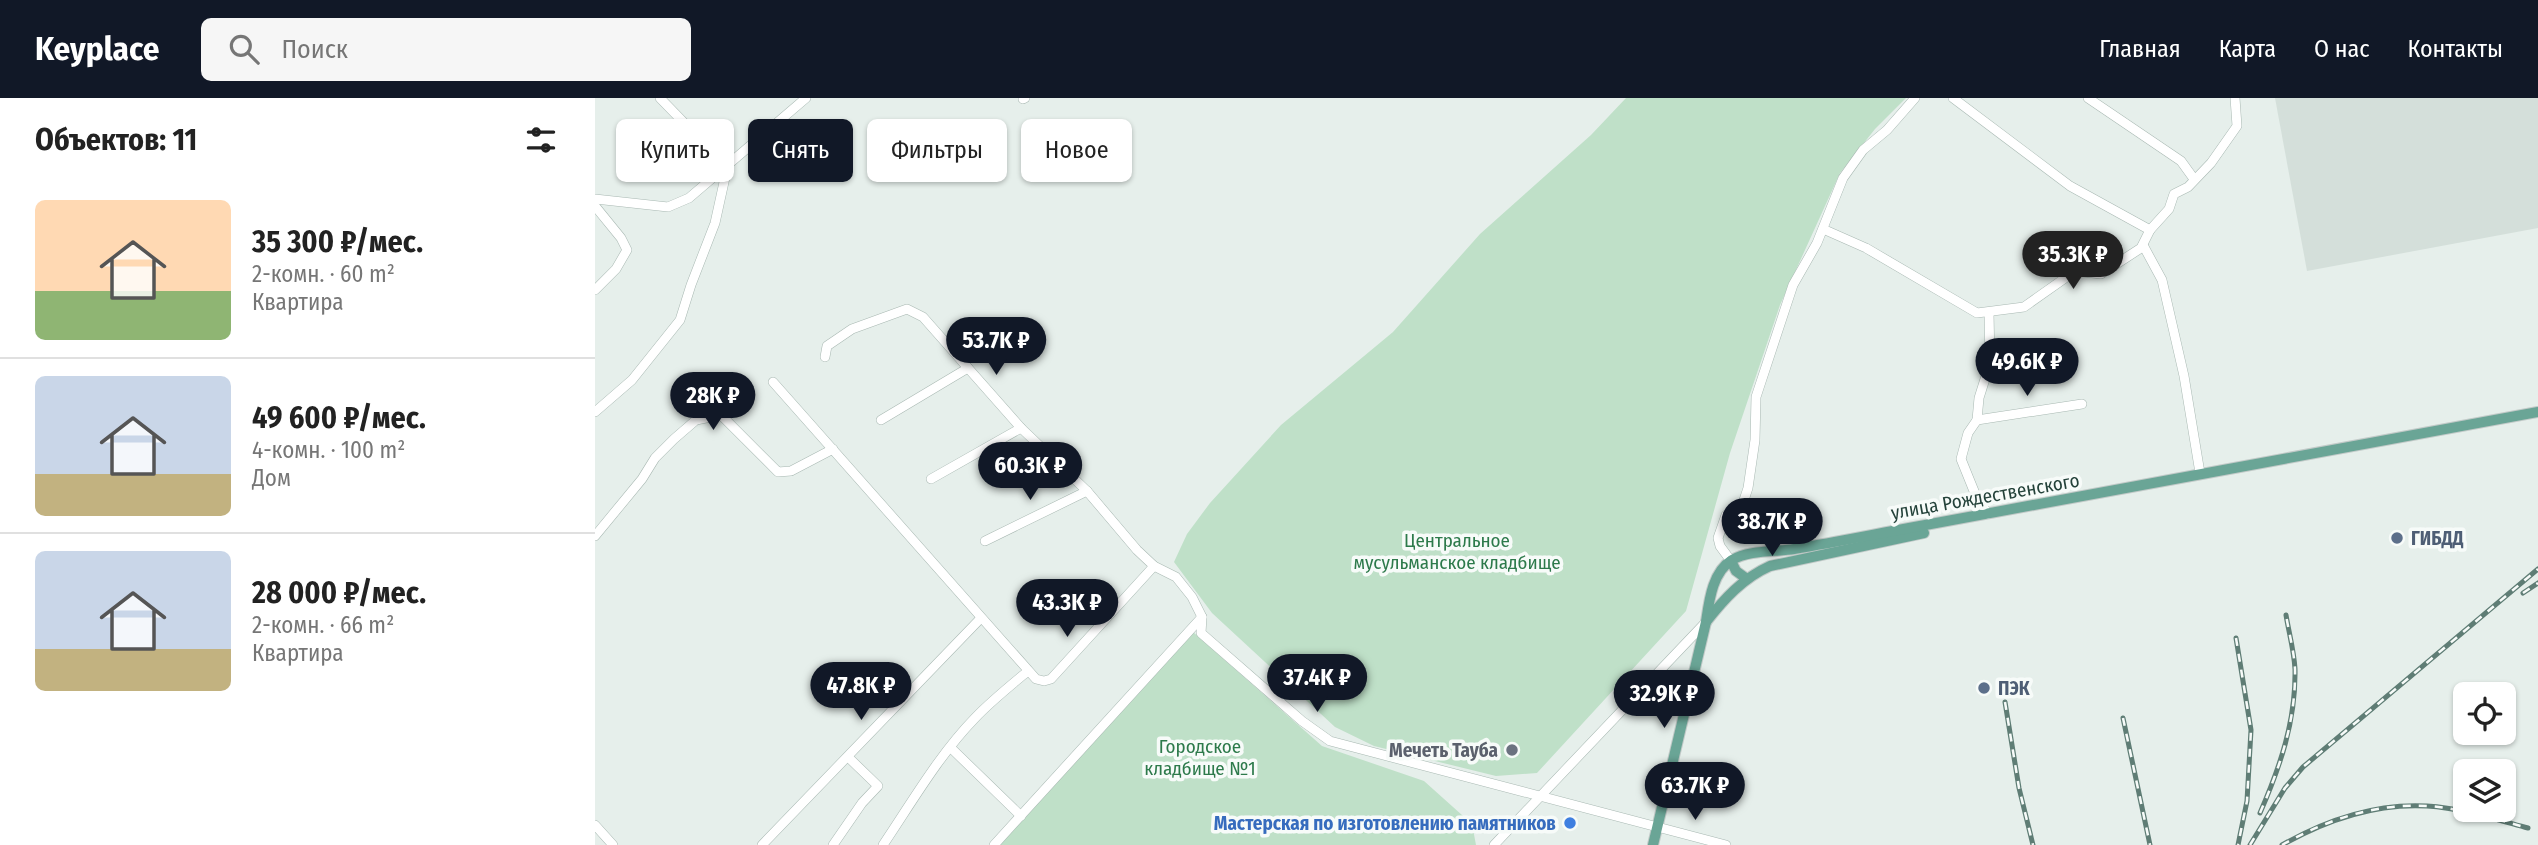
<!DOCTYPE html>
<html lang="ru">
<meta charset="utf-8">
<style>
:root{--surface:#fff;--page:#f6f6f6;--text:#222;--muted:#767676;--line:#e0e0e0;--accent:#111827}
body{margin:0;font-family:"Fira Sans Condensed",sans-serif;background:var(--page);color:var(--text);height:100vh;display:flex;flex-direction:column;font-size:26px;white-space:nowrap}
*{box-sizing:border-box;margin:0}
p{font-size:23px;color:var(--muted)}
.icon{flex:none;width:38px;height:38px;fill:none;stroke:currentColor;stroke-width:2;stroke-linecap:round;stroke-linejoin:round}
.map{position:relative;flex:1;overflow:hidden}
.details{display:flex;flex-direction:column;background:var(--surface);width:595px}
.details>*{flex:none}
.hud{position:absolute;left:21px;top:21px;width:665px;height:63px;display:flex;gap:14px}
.buttons{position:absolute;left:1858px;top:584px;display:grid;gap:14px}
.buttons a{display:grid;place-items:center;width:63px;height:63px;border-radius:10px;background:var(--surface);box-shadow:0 2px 5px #0004;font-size:35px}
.price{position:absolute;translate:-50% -60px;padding:0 16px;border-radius:24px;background:var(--accent);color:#fff;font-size:23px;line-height:46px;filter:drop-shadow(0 2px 4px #0008)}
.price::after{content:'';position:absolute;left:50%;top:42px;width:21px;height:16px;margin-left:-10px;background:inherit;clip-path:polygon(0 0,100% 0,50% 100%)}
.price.selected{background:#222;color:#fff}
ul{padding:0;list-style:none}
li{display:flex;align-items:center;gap:21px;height:175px;padding:0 35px}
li+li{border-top:2px solid var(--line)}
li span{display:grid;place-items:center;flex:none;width:196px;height:140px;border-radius:10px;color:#555}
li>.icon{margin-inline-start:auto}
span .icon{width:84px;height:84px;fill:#fffc;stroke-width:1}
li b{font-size:30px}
h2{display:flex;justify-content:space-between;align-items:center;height:84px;padding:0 35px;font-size:30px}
.tag{padding:0 24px;border-radius:10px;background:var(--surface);box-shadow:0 2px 5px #0004;font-size:24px;line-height:63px}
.tag.selected{background:var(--accent);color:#fff}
header{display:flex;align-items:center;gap:42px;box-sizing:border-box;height:98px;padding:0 35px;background:var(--accent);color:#fff}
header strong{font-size:33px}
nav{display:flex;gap:38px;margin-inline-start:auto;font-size:24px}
.search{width:490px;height:63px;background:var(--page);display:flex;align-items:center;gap:18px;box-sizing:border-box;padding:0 24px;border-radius:10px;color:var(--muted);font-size:26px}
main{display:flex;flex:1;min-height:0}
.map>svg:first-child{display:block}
.built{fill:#d4dfda}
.green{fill:#bfe0c8}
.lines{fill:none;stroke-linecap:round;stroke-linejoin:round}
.minor-casing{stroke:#a8b8b2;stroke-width:10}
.major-casing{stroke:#c2cac8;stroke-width:12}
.minor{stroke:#fff;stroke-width:9}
.major{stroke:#6aa596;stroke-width:10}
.rail-casing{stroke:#5f7d75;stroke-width:5}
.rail{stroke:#f7fbf9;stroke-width:2.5;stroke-dasharray:8;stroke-linecap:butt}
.service-dot{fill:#5c6f8a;stroke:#f7fbf9;stroke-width:2.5}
.worship-dot{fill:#6b7280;stroke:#f7fbf9;stroke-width:2.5}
.shop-dot{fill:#3f7fe0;stroke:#f7fbf9;stroke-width:2.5}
.labels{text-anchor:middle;stroke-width:7;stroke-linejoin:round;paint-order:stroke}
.street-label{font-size:19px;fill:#24423a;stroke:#f7fbf9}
.service-label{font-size:19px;font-weight:bold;fill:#4e5e75;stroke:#f7fbf9;text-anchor:start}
.park-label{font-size:19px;fill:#2d7a4b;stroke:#f7fbf9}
.worship-label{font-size:19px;font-weight:bold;fill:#5b616d;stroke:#f7fbf9;text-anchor:end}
.shop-label{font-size:19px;font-weight:bold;fill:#366cbe;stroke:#f7fbf9;text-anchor:end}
</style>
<header>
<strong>Keyplace</strong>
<div class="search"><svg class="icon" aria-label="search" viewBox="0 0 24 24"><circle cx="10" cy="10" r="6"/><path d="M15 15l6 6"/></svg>Поиск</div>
<nav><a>Главная</a><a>Карта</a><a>О нас</a><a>Контакты</a></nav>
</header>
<main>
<section class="details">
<h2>Объектов: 11<svg class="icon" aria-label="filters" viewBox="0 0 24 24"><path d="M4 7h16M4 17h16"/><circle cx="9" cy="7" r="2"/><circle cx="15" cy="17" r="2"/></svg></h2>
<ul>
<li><span style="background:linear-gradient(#ffd9b3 65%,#8fb573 0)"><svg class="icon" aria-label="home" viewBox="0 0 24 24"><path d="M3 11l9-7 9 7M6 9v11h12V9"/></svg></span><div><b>35 300 ₽/мес.</b><p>2-комн. · 60 m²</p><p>Квартира</p></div></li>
<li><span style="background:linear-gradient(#c9d6e8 70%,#c2b280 0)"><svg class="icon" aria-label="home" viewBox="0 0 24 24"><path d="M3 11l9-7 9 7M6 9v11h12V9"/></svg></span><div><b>49 600 ₽/мес.</b><p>4-комн. · 100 m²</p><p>Дом</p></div></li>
<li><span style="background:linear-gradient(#c9d6e8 70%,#c2b280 0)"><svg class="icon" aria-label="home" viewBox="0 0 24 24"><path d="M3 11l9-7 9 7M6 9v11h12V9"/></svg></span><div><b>28 000 ₽/мес.</b><p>2-комн. · 66 m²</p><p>Квартира</p></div></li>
</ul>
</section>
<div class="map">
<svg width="1943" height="747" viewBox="0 0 1943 747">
<rect width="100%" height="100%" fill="#e6efeb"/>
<polygon class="built" points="1680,0 1943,0 1943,130 1712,173"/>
<g class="green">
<polygon points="1031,0 1311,0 1280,31 1245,75 1185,207 1135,355 1091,513 942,675 901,678 779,648 740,629 617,515 579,464 592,436 615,405 686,327 798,234 885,136 996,37"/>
<polygon points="598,534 727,648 829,683 877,726 881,747 403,747"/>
</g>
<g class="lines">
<defs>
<g id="minor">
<polyline points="65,0 131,68"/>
<polyline points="1358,0 1475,88 1555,132"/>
<polyline points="1493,0 1586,63 1599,81"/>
<polyline points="428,1 430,0"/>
<polyline points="0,101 73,109 94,100 211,0"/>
<polyline points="0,108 26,140 32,152 21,171 0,192"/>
<polyline points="1228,131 1271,150 1382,215 1429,209 1480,173 1506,176 1546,150 1555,132 1574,111 1579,96 1593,89 1616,65 1642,28 1640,0"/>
<polyline points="1548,147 1567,182 1589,278 1605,375"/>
<polyline points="230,259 232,248 257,231 312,211 328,219 426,330 492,393 542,452 559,468 581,479 597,499 607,519 606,535 707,623 735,643 1131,747"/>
<polyline points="178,284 441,581 449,583 456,581 559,468"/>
<polyline points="0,314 37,282 85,222 96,187 120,125 133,66"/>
<polyline points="286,322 373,270"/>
<polyline points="1382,322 1487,306"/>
<polyline points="336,381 426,330"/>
<polyline points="1393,416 1381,398 1366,361 1373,335 1382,322 1384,300 1395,265 1394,214"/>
<polyline points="0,438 47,381 60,360 79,341 101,322 126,317 183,374 196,373 238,351"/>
<polyline points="390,443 492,393"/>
<polyline points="1136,463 1125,448 1123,440 1131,417 1148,405 1153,390 1160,342 1161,299 1198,187 1222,145 1248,80 1268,52 1292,32 1320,0"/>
<polyline points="356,650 426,718"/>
<polyline points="0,727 18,747"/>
<polyline points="167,747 386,520"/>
<polyline points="238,747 267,705 283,688 253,659"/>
<path d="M288,747C317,704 344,657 380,620C396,603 415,588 433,573"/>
<polyline points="399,747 607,519"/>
<polyline points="899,747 1110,525"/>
</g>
<g id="major">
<polyline points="1136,463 1141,473 1152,481"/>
<path d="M1111,524C1129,501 1148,480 1175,468L1329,435"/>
<path d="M1058,747L1111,524C1114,504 1117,474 1137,462C1154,452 1180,454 1199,451C1237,445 1276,437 1314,430C1524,392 1733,352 1943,314"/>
</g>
</defs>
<use href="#minor" class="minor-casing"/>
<use href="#major" class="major-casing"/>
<use href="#minor" class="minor"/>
<use href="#major" class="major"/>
<defs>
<g id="rail">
<polyline points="1928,495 1943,485"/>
<polyline points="1641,540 1656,632 1652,703 1643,747"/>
<polyline points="1410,604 1424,690 1438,747"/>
<polyline points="1528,620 1555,747"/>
<path d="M1665,715C1685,669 1701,623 1700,571C1699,553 1694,535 1691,517"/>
<polyline points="1655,747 1690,690 1708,669 1943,471"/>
<path d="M1687,747C1731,722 1780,705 1832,708C1866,710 1900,721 1933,730"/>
</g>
</defs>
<use href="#rail" class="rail-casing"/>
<use href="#rail" class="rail"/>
</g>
<g class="service-dot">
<circle cx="1802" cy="440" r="7"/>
<circle cx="1389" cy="590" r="7"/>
</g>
<circle class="worship-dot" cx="917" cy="652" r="7"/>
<circle class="shop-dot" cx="975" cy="725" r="7"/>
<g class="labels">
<g class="street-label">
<text transform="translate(1390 398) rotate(-10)" y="7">улица Рождественского</text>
</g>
<g class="service-label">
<text x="1816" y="447">ГИБДД</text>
<text x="1403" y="597">ПЭК</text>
</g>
<g class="park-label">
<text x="862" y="449">Центральное<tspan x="862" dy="22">мусульманское кладбище</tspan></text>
<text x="605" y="655">Городское<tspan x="605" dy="22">кладбище №1</tspan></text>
</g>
<g class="worship-label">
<text x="903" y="659">Мечеть Тауба</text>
</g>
<g class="shop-label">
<text x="961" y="732">Мастерская по изготовлению памятников</text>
</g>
</g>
</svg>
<div class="buttons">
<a><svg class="icon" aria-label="locate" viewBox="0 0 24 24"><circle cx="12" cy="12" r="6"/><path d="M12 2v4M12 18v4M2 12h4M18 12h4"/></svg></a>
<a><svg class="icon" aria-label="layers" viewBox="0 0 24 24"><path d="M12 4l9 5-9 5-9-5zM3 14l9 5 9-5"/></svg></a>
</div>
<b class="price selected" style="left:1478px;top:193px">35.3K ₽</b>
<b class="price" style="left:401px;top:279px">53.7K ₽</b>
<b class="price" style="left:1432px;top:300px">49.6K ₽</b>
<b class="price" style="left:118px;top:334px">28K ₽</b>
<b class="price" style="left:435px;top:404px">60.3K ₽</b>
<b class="price" style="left:1177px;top:460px">38.7K ₽</b>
<b class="price" style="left:472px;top:541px">43.3K ₽</b>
<b class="price" style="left:722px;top:616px">37.4K ₽</b>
<b class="price" style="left:266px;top:624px">47.8K ₽</b>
<b class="price" style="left:1069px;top:632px">32.9K ₽</b>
<b class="price" style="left:1100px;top:724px">63.7K ₽</b>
<div class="hud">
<a class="tag">Купить</a>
<a class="tag selected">Снять</a>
<a class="tag">Фильтры</a>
<a class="tag">Новое</a>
</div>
</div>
</main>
